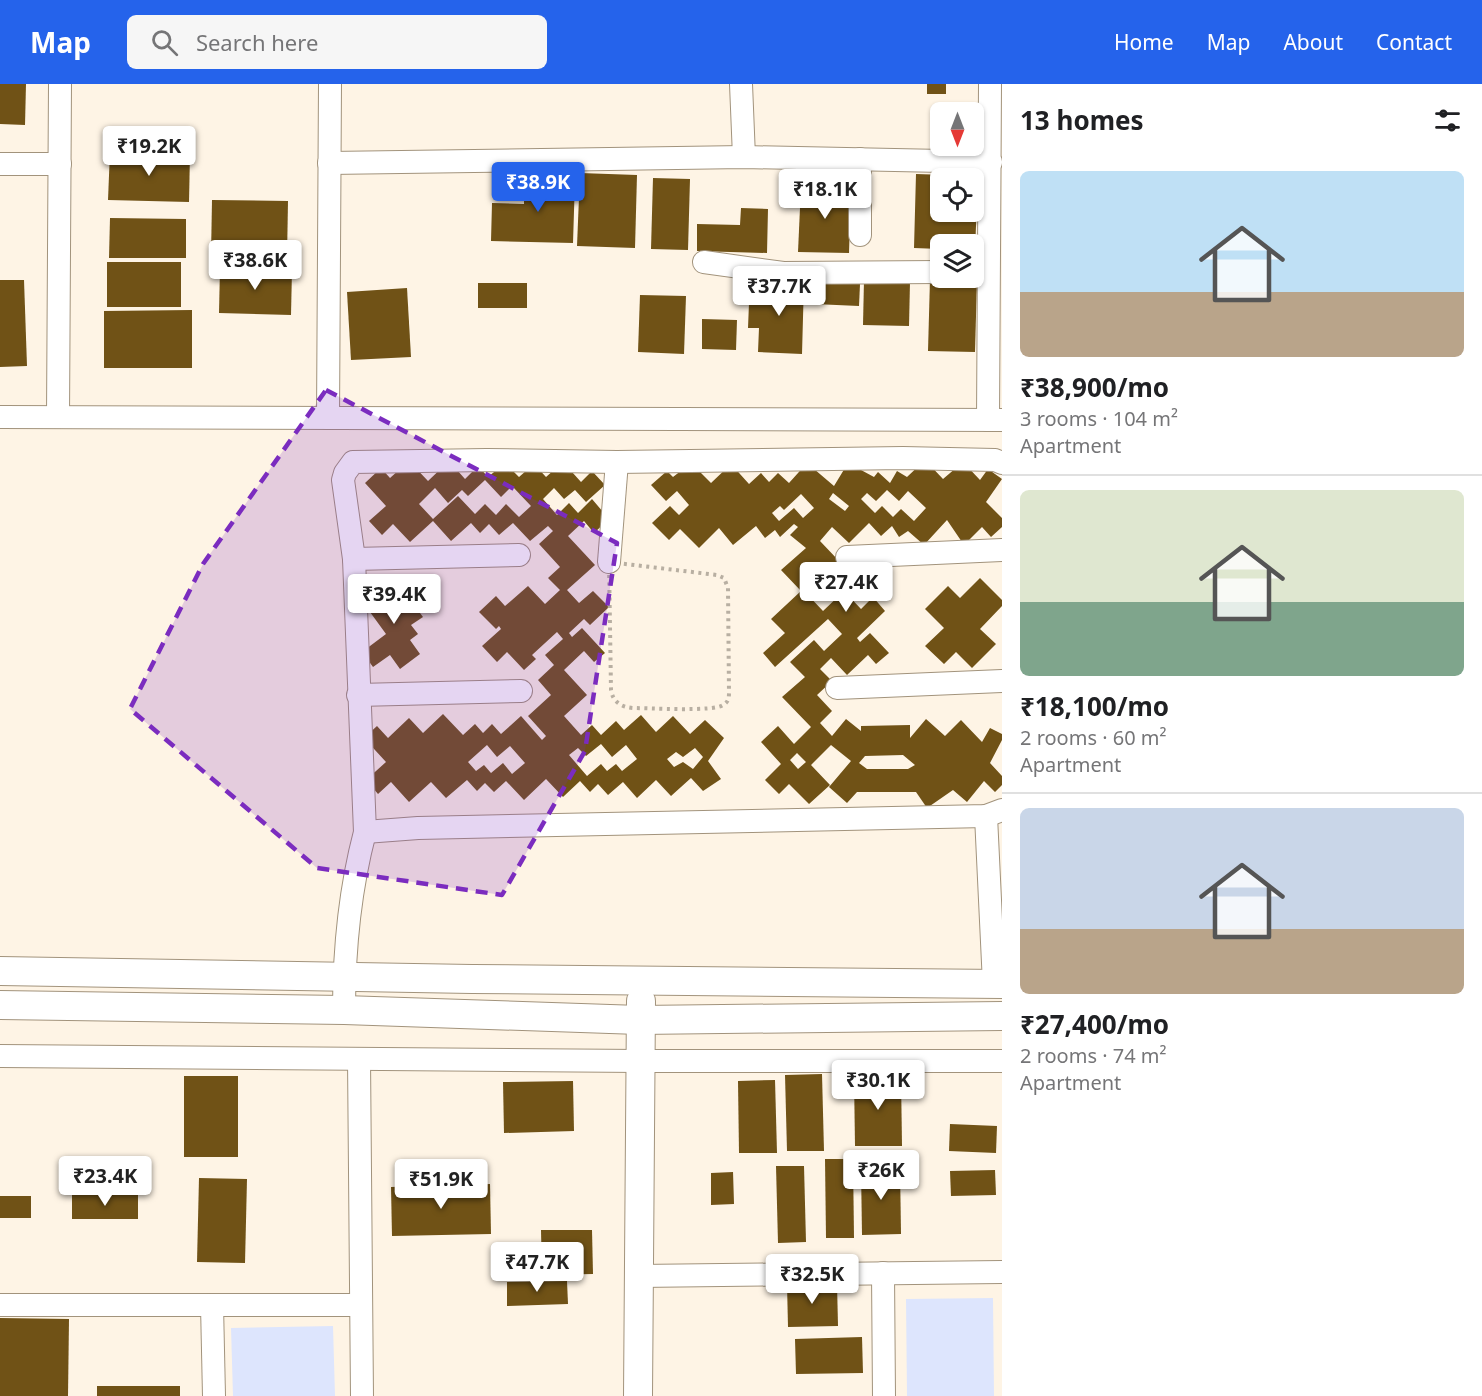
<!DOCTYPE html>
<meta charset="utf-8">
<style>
:root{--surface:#fff;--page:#f6f6f6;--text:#202124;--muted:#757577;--line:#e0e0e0;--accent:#2563eb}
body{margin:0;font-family:"Noto Sans",sans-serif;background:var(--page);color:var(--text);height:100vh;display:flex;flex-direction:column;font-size:22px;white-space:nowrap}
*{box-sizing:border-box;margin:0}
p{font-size:20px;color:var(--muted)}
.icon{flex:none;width:33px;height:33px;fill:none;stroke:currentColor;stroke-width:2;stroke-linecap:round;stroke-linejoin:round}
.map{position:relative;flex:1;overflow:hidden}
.sheet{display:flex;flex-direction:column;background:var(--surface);width:480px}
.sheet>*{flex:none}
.needle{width:39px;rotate:180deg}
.tools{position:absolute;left:930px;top:18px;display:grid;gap:12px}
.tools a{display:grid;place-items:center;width:54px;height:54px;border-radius:9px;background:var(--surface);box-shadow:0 2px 4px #0004;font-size:30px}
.price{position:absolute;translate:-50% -51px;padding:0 14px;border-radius:6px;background:#fff;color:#222;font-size:20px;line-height:39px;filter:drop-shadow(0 2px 3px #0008)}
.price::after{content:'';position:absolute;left:50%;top:36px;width:18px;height:14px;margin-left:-9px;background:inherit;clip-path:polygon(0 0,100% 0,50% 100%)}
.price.selected{background:var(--accent);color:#fff}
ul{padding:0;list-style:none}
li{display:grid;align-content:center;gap:12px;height:318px;padding:0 18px}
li+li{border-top:2px solid var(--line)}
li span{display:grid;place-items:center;height:186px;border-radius:9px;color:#555}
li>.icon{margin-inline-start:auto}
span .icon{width:108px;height:108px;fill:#fffc;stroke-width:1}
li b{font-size:26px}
h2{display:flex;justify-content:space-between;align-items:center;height:72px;padding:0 18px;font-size:26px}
header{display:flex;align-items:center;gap:36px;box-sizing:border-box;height:84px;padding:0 30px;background:var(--accent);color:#fff}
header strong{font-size:28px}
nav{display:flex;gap:33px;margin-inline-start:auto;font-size:21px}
.search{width:420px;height:54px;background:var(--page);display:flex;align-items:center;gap:15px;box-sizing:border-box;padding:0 21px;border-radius:9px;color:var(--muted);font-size:22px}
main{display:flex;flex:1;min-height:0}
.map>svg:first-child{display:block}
.green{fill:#dde5fd}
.building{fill:#705216;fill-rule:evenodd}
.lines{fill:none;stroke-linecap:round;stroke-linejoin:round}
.minor-casing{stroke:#a2937c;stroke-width:24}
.tertiary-casing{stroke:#a2937c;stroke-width:30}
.path{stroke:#b8afa2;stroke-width:4;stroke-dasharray:3 4.5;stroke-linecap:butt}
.minor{stroke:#fff;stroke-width:22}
.tertiary{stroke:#fff;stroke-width:28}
.marked{fill:#7b2cbf;fill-opacity:0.2;stroke:#7b2cbf;stroke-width:4.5;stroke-dasharray:12 8;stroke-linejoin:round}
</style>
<header>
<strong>Map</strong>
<div class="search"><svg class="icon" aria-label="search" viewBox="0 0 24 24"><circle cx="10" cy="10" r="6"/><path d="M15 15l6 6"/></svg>Search here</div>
<nav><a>Home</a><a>Map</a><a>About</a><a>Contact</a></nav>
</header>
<main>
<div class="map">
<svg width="1002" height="1312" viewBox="0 0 1002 1312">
<rect width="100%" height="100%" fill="#fef4e5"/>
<g class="green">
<polygon points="993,1214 994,1312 907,1312 906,1215"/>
<polygon points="333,1242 335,1312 233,1312 231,1244"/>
</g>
<g class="building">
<polygon points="0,0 26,0 25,41 0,40"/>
<rect x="927" y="0" width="19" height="10"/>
<polygon points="110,67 190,69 189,118 108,116"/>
<polygon points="580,89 637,91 635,164 577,162"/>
<path d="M916,90L978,92L975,167L974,166V160H940V165L914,164ZM940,94H974V128H940Z"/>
<polygon points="524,93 575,95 573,159 491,157 492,119 524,120"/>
<polygon points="653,94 690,95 688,166 651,165"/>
<polygon points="801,102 851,104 849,169 798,168"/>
<polygon points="212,116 288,117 287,174 211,172"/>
<polygon points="741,124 768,125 767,169 697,167 697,140 740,141"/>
<polygon points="110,134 186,135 186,174 109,174"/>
<rect x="107" y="178" width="74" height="45"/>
<polygon points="220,184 292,186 291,231 219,229"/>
<polygon points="930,195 977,196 975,268 928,267"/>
<polygon points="0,196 24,196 27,282 0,283"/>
<polygon points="761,196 804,197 802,270 758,268 759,244 748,244 749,219 760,220"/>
<polygon points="864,196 910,198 909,242 863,241"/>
<polygon points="815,197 860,200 859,222 814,220"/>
<rect x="478" y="199" width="49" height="25"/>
<polygon points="407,204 411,273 351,276 347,208"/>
<polygon points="640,211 686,212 684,270 638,268"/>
<polygon points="192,226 192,284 104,284 104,227"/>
<polygon points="702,235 737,236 736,266 702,265"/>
<path d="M925,376L943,395L963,378L980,396L988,385L1002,395L986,418L1002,434V443L991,453L982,443L964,461L947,436L924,461L908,447L899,453L892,442L881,452L869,439L849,459L832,443L820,457L839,477L806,509L823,527L844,507L861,525L873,513L885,527L857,554L860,558L870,549L889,569L876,580L868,571L847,591L831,574L820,585L832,597L817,611L832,627L820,639L832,652L846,635L861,647V642L910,641V654L926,635L945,652L961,636L982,658L990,644L1002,650V656L990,679L1002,692V701L995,708L984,697L967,718L953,706L927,724L916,708H857L847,719L829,703L851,677L831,661L811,681L830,701L809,720L789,700L779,710L765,696L781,680L761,658L778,642L794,660L811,643L782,613L805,593L790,578L814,556L824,567L842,550L828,535L775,583L763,569L785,549L771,535L801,507L781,486L806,464L790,451L798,443L794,440L780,453L775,446L765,454L756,442L733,461L719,444L699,464L680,445L669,456L652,439L670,422L679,431L689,421L677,407L666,417L651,401L667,387L673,393L691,379L711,399L731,380L749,400L761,389L769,398L778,389L789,399L807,379L834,402L848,379L874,393L878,388L890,399L897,387L907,393ZM887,406L899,417L908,407L926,424L914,437L901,425L893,433L882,422L875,429L861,415L867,409L876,417ZM833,409L849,422L845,427L829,415ZM801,410L814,424L803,434L794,424L779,437L772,429L780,422L784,426ZM797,669L806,678L798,685L790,676ZM903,671L915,681L908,685H867L859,679L865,672Z"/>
<path d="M409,377L428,397L449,377L465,395L478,382L488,393L505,379L519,393L534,380L546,393L563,378L581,398L592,387L605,401L586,418L575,406L564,415L554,404L543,415L557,431L569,419L578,429L592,415L609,435L594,449L584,437L568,452L595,481L567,506L579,519L593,507L609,523L590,541L584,535L569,549L572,553L582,544L605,569L594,578L584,567L564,586L587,611L564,632L581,651L592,641L601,651L616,637L624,646L641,631L656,648L673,632L690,650L705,636L724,654L708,677L721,695L703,707L691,694L671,712L656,696L637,714L623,698L608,711L598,700L590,708L580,697L563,713L546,695L524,716L506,697L494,708L485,699L477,707L467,696L446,714L431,698L409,718L391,698L378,710L366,696L386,678L364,654L377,642L388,654L409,634L423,649L443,630L463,651L475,640L483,649L492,640L501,650L521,632L542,656L546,652L528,632L551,611L538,596L554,581L545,571L563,555L557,548L532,571L536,575L524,586L507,568L497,578L482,562L501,545L499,542L496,545L479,528L496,512L505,522L528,502L545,520L560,506L548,494L560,483L539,460L553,447L548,442L530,457L513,439L499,451L489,440L480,449L471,439L451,457L433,437L410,458L393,440L382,451L369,437L386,422L365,399L381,384L390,394ZM485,396L501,413L512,402L531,422L519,433L506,420L496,431L485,420L475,430L458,412L433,435L419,420L435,404L448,419L462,406L468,412ZM601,660L612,673L626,661L637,675L622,687L616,680L607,687L601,680L587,692L569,671L578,664L586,672ZM487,661L497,673L510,662L525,679L512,690L503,679L491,689L484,681L476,687L468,678ZM695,664L703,673L693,685L683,678L674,683L667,675L676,668L683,673Z"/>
<polygon points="980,494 1002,516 1002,522 980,545 996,560 972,584 956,568 944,580 925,562 944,544 925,525 948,502 960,514"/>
<polygon points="414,497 423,508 411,517 423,533 411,541 418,550 410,556 420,570 400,585 390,571 373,583 362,568 386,550 362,517 383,502 392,514"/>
<polygon points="822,990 824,1067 787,1067 785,991"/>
<rect x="184" y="992" width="54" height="81"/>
<polygon points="901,992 902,1062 855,1062 854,993"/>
<polygon points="775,996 777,1069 739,1069 738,997"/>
<polygon points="573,997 574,1047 504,1049 503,998"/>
<polygon points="950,1040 997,1042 996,1069 949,1067"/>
<polygon points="825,1075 853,1075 854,1154 826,1154"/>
<polygon points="776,1082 804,1082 806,1158 778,1159"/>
<polygon points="900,1083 901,1150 862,1151 861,1084"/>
<polygon points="995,1086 996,1111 951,1112 950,1087"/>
<polygon points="733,1088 734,1120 711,1121 711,1089"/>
<polygon points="199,1094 247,1095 245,1179 197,1178"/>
<polygon points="490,1100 491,1150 392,1152 391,1103"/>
<rect x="72" y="1111" width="66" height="24"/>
<rect x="0" y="1112" width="31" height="22"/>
<polygon points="541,1146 592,1146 593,1190 542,1191"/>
<polygon points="567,1197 568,1220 507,1222 507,1198"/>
<polygon points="837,1199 838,1242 788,1243 787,1200"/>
<polygon points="0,1234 69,1235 68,1312 0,1312"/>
<polygon points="862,1253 863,1289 796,1290 795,1255"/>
<rect x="97" y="1302" width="83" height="10"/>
</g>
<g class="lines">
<defs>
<g id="minor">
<polyline points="741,0 744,73"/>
<polyline points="329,79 744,73 991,78"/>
<polyline points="0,80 60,80"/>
<polyline points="860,151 860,75"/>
<polyline points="704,178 783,189 940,188"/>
<polyline points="0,333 1002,336"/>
<polyline points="58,333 60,0"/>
<polyline points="328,334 330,0"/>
<polyline points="988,336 990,0"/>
<polyline points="847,473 1002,466"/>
<polyline points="354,475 519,471"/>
<polyline points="609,478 617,378"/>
<polyline points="837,604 1002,597"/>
<polyline points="358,611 521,607"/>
<polyline points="986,732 994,900"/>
<polyline points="365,748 418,744 986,732 1002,726"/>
<path d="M344,926C344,867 350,805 365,748L354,475L343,396L345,389L353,378L487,376L617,378L903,374L995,376L1002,379"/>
<polyline points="0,972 640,977 1002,977"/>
<polyline points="359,975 362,1312"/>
<polyline points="883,1189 884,1312"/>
<polyline points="638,1192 1002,1188"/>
<polyline points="0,1221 361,1221"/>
<polyline points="212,1221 214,1312"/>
</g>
<g id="tertiary">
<polyline points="0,887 472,895 1002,900"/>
<polyline points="0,921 344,926 639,936 1002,932"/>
<polyline points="638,1312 641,917"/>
</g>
</defs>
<use href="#minor" class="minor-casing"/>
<use href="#tertiary" class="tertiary-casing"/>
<path class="path" d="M609,478L717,491L724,494L728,504L729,609C729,615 728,618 723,621C714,628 648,624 633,624C621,623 613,618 611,606Z"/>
<use href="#minor" class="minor"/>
<use href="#tertiary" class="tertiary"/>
</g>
<path class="marked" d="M326,306L617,459L585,667L502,811L317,784L130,625L203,480Z"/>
</svg>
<div class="tools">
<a><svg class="needle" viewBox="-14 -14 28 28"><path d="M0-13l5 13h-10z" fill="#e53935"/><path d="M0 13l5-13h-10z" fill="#757577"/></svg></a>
<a><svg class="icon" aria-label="locate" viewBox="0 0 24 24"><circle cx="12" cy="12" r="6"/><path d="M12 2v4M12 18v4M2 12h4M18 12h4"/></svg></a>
<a><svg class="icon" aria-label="layers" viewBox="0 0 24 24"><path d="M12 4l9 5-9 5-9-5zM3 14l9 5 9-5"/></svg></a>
</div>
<b class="price" style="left:149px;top:93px">₹19.2K</b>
<b class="price selected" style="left:538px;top:129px">₹38.9K</b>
<b class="price" style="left:825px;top:136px">₹18.1K</b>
<b class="price" style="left:255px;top:207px">₹38.6K</b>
<b class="price" style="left:779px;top:233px">₹37.7K</b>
<b class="price" style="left:846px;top:529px">₹27.4K</b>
<b class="price" style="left:394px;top:541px">₹39.4K</b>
<b class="price" style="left:878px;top:1027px">₹30.1K</b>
<b class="price" style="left:881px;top:1117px">₹26K</b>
<b class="price" style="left:105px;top:1123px">₹23.4K</b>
<b class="price" style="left:441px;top:1126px">₹51.9K</b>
<b class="price" style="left:537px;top:1209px">₹47.7K</b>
<b class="price" style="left:812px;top:1221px">₹32.5K</b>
</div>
<section class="sheet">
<h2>13 homes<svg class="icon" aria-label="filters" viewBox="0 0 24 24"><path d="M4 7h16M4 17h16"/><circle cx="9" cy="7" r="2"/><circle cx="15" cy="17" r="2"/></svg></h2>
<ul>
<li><span style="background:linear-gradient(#bfe0f5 65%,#b9a48a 0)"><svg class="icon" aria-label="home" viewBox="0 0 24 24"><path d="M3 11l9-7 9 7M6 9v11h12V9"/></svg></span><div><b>₹38,900/mo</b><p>3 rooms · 104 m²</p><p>Apartment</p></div></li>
<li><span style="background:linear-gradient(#dfe7d0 60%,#7fa58c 0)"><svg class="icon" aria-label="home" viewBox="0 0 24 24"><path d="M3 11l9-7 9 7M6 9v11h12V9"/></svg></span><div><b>₹18,100/mo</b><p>2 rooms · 60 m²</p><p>Apartment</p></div></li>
<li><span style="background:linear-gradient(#c9d6e8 65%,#b9a48a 0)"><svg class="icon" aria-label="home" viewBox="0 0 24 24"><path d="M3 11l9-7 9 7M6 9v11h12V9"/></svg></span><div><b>₹27,400/mo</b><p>2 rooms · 74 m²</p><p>Apartment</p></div></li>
</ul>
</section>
</main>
